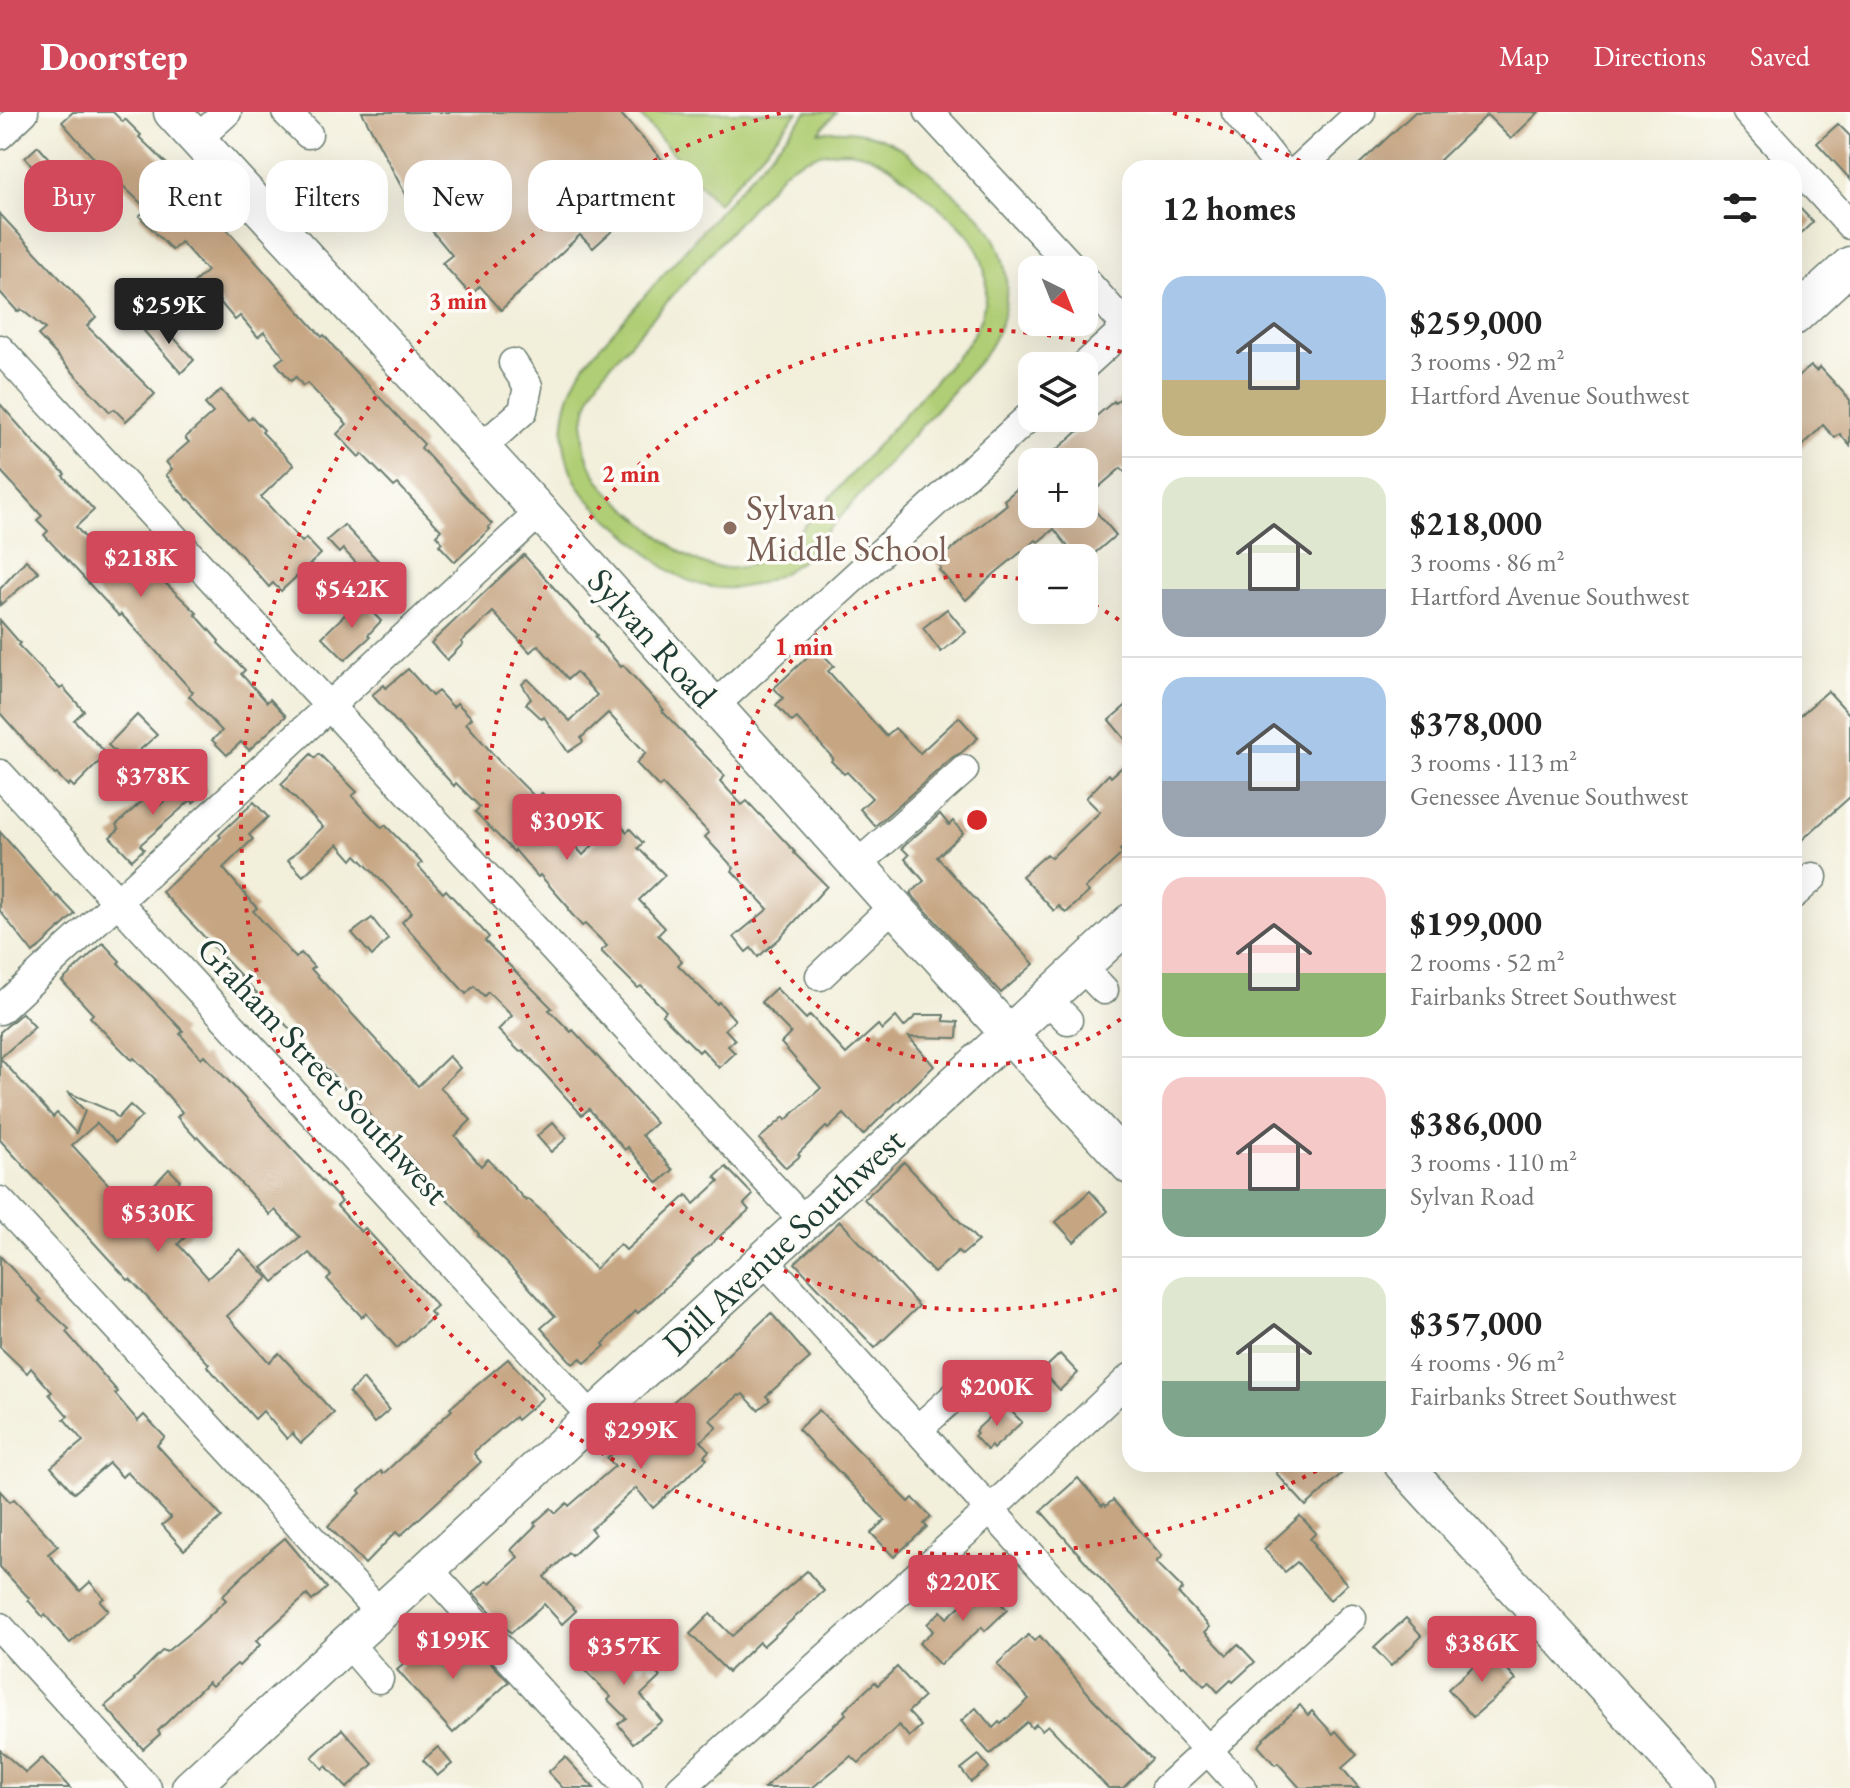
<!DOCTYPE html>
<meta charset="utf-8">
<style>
:root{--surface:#fff;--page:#f2f2f2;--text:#222;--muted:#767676;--line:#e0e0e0;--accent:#d1495b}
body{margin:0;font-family:"EB Garamond",serif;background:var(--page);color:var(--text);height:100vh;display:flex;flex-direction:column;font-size:30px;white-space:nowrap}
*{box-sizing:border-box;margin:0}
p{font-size:26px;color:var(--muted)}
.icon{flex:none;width:44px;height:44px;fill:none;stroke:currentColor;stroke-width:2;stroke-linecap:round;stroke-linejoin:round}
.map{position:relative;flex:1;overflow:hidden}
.panel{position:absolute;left:1122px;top:48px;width:680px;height:1312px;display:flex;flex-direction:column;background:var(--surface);border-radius:24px;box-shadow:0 8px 32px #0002}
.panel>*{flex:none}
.top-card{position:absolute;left:24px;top:48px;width:760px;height:72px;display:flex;gap:16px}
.needle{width:52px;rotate:137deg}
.buttons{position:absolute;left:1018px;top:144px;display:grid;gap:16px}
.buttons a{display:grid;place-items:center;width:80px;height:80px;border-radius:16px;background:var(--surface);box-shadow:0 8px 32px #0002;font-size:40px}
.price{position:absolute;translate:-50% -68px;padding:0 18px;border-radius:8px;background:var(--accent);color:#fff;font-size:26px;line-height:52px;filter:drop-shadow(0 2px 4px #0008)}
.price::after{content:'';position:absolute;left:50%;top:48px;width:24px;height:18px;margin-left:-12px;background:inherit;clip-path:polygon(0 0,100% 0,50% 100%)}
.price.current{background:#222;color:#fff}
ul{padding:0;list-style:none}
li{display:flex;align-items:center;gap:24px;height:200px;padding:0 40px}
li+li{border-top:2px solid var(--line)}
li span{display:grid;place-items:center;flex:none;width:224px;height:160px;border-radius:24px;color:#555}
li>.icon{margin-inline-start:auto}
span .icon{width:96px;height:96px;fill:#fffc;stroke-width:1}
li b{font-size:34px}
h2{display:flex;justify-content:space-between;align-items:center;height:96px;padding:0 40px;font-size:34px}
.chip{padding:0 28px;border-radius:24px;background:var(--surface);box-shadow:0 8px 32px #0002;font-size:28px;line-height:72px}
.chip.current{background:var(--accent);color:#fff}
header{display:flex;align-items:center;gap:48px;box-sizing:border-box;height:112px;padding:0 40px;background:var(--accent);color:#fff}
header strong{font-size:38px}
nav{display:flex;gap:44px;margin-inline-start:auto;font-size:28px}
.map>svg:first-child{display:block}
.green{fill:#b0ce75;stroke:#688654;stroke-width:2;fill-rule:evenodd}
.building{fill:#c6a582}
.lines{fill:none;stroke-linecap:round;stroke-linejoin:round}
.minor-casing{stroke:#697b6e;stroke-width:31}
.major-casing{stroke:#697b6e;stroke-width:39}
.minor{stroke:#fff;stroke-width:28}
.major{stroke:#fff;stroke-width:36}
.ring{fill:none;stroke:#d62828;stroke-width:4;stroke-dasharray:4 8}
.education-dot{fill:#8d6e63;stroke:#fdfcf7;stroke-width:3}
.labels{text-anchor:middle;stroke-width:7;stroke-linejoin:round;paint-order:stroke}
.education-label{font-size:36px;fill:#785e54;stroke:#fdfcf7;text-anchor:start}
.street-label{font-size:36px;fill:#1f3d34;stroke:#fdfcf7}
.centre{fill:#d62828;stroke:#fdfcf7;stroke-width:4}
.ring-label{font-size:24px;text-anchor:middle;font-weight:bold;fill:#d62828;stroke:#fdfcf7;stroke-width:7;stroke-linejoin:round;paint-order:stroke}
</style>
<header>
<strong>Doorstep</strong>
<nav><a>Map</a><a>Directions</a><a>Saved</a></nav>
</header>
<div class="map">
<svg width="1850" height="1676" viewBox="0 0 1850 1676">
<rect width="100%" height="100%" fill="#fdfcf7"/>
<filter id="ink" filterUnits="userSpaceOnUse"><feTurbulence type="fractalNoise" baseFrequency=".0125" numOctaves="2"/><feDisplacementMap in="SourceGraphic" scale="16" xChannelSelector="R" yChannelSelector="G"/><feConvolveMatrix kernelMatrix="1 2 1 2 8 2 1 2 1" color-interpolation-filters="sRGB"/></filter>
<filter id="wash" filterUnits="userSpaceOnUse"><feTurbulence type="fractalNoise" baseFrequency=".006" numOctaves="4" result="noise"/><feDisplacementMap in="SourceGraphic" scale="32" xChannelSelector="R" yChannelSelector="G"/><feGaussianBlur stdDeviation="1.8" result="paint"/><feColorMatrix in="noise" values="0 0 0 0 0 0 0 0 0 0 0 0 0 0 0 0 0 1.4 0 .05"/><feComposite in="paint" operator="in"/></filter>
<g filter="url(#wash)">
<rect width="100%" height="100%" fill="#f2efdb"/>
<g class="green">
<polygon points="637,0 798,0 717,92"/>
<path d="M807,0H836L819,20C849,16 875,20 901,36C919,50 935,65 952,80C961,88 972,96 980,105C1015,146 1015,203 982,246L801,449C763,477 719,487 675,462C658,453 643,437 628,423C613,410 595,397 583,381C554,339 559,290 587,249ZM849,39C884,44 901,62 927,85C942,98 960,111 971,127C995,161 988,205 964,236L785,436C720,478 688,449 639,406C626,395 612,385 602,372C575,337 579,293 605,259L785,58C806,44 824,39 849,39Z"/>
</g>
<g id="blocks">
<g class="building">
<polygon points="73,0 113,0 123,10 125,7 141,23 139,25 171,56 165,62 191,87 195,83 217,106 322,225 324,223 347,251 424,332 421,336 492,412 488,415 490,417 455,450 439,433 442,430 436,423 441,418 398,372 394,375 362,342 359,345 337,322 347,312 307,271 303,274 296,265 291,269 276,251 284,245 264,220 258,225 240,204 235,208 210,178 186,200 174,188 207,159 181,130 172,138 139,104 147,97 90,42 62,10"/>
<polygon points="362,0 619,0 675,62 593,136 580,123 501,198 480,174 471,183 442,151 452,143 412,95"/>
<polygon points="1415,0 1539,0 1511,27 1487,3 1440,48 1447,56 1355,56"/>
<polygon points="1838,12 1850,24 1850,67 1817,31"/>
<polygon points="38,34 52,50 39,62 25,46"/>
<polygon points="1794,90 1813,110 1794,128"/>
<polygon points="0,102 96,205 87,214 155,282 126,309 114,297 110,300 38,223 45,217 21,197 18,200 0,180"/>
<polygon points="157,207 194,248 181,261 144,219"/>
<polygon points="1811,254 1816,259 1820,255 1850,288 1850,334 1840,322 1835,326 1823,313 1794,343 1794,268"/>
<polygon points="221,278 248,308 252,305 264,318 262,320 294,353 261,385 302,430 306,426 321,442 281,479 273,471 269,475 226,426 189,387 188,388 166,363 172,357 166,350 189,330 185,326 213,301 205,292"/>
<polygon points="1130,278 1130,366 1121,356 1085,387 1116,423 1088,447 1082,440 1076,445 1054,417 1038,430 1036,428 994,462 966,488 939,458 941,456 936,450 1007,392 1004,388 1032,364 1032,402 1084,402 1084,350 1042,350 1114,289 1115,291"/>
<polygon points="0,292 39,336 65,362 63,364 94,398 76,415 94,436 90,439 114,466 129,450 134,455 141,448 197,501 195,502 219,529 218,531 245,558 241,562 267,590 270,587 286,604 249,638 241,630 227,643 212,628 222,619 189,584 193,580 153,536 121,502 119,504 44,423 48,419 37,408 42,404 0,358"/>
<polygon points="344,413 387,458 374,470 343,437 339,441 327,428"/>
<polygon points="524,443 597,523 595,525 621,555 623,553 664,598 662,599 725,664 720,669 742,693 747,689 795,740 794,741 827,774 779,827 758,845 751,836 746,840 734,825 768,797 732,759 734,756 705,725 709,721 662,672 659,675 636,651 646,641 608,601 581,626 583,630 568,640 544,605 542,607 526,592 531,587 522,572 528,567 570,609 597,583 576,560 568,567 538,533 530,540 493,500 461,530 463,532 447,548 431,531"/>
<polygon points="26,448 39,460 0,493 0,477"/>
<polygon points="360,488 381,509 368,523 370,525 345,548 322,525"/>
<polygon points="947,497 966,520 941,540 923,516"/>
<polygon points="0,508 20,531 18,533 60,577 63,575 84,599 74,608 107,642 74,675 70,671 68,674 57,662 55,663 0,601"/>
<polygon points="817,536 834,554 828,559 886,624 895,616 920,641 959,605 978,626 961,641 953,645 875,714 860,697 872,686 847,660 844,662 831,649 833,646 797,606 792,610 776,593 783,586 774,576"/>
<polygon points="408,557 432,584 438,579 453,595 457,591 472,606 466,611 498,648 536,686 542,681 558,699 550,706 583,743 617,709 627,720 630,717 643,731 638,736 665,763 639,788 665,816 658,823 682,849 678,853 717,892 719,890 735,908 725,917 735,928 728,934 735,941 719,956 702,937 699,940 662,903 666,899 641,874 638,876 601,839 607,834 585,812 582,814 568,798 569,796 540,763 538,765 515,738 514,740 475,700 480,695 456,671 454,674 372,583 384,573 386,576"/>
<polygon points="1828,579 1850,603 1850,685 1794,735 1794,609"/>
<polygon points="1130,590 1130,633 1109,608"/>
<polygon points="137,603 157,623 126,650 108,633"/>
<polygon points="311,642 315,646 319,642 357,680 352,684 382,716 385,713 422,751 418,754 443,781 446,778 489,825 485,829 552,896 549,898 571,920 573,918 608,956 607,957 656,1011 642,1023 673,1058 658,1071 628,1035 625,1038 589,997 582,1003 523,938 520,940 498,918 512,904 488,880 484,884 474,874 466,882 402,810 412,800 356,743 352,748 338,732 303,764 288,748 323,715 281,672"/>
<polygon points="1130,648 1130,728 1120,738 1123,741 1085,776 1089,780 1066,801 1059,794 1054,799 1022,764 1047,742 1051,746 1100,700 1086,686 1109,662 1111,665"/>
<polygon points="192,663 207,678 193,691 191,688 140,733 144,737 132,748 110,725 119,717 116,713 150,682 160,693"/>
<polygon points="254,690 268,705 249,723 253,727 223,756 257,796 253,799 296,846 301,841 314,855 311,857 418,974 449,944 460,956 440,975 471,1008 455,1024 481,1054 488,1047 526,1089 528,1087 544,1101 595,1157 620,1132 626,1138 687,1083 694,1092 719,1069 715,1065 726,1055 753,1083 744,1092 749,1098 692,1149 693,1150 638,1201 636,1199 603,1232 605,1234 585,1251 581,1246 573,1252 541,1216 555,1204 506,1150 478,1123 479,1122 415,1052 274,900 270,897 269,898 255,883 257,881 162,780 221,725 219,723"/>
<polygon points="940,702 949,713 953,709 963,721 937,745 1034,852 1001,881 910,781 924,769 905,747 909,743 902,736"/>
<polygon points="0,720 57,785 58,784 75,802 33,841 0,799"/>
<polygon points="372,806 388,827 372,844 352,821"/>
<polygon points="103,831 120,849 118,851 183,919 180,922 201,946 204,943 342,1090 337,1094 361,1120 365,1116 437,1194 430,1200 434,1204 397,1236 366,1201 362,1205 327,1167 331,1163 309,1141 274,1170 262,1156 300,1125 275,1098 270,1103 198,1025 196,1026 177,1005 182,1000 155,969 156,968 134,946 132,948 110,926 90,905 93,902 62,869"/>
<polygon points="776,876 806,907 810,903 846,942 878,913 882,918 896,905 904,915 917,903 944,903 944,909 958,910 957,926 909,925 934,954 863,1023 844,1002 828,1017 826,1015 798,1042 800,1044 786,1056 759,1027 784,1005 786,1008 821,976 781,931 791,921 761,890"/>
<polygon points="22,901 35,915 0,946 0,920"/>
<polygon points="0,946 53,1005 57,1001 76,1021 85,999 67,980 111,999 118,1006 130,993 142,1004 116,1030 97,1011 72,1033 131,1097 169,1057 180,1068 178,1071 209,1103 178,1132 208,1166 240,1137 268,1166 227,1204 269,1250 279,1241 334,1301 301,1331 292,1321 287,1327 263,1299 255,1307 207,1254 209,1252 130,1167 128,1168 0,1028"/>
<polygon points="553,1010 567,1026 551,1040 537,1024"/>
<polygon points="904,1050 978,1129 962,1143 958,1139 934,1161 864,1087"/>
<polygon points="1090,1079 1108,1099 1074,1130 1056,1110"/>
<polygon points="840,1109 919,1194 875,1236 795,1151"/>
<polygon points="0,1144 41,1188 39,1189 69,1217 66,1220 118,1280 115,1282 138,1309 144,1303 165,1325 157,1333 222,1405 184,1438 162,1413 171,1406 127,1360 122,1365 109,1351 74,1381 51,1355 83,1329 64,1307 68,1304 49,1282 52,1280 31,1256 27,1261 0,1235"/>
<polygon points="771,1201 810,1246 766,1284 770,1288 758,1298 743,1282 740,1284 739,1283 710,1308 717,1315 701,1329 709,1339 704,1344 707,1347 653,1396 636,1376 591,1417 595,1422 572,1444 569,1441 544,1465 576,1499 562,1512 544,1492 511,1521 473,1481 487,1469 490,1471 518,1445 511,1438 536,1413 534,1411 551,1396 556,1401 567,1391 569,1394 615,1354 607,1346 702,1265 703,1266"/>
<polygon points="1060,1242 1078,1261 1060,1278 1042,1259"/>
<polygon points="508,1247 543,1286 517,1308 515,1305 475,1339 474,1342 481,1350 400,1424 396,1420 365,1452 328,1414 361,1381 359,1379 381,1359 383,1362 452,1298 450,1296"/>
<polygon points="363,1267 389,1298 374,1311 349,1281"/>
<polygon points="1004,1292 1022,1310 993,1337 991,1334 987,1338 974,1324 977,1321 975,1319"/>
<polygon points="819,1298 909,1390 913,1386 931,1405 924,1412 927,1415 894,1445 871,1421 885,1408 798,1317"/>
<polygon points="1286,1352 1352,1352 1306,1394 1276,1361"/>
<polygon points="1078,1366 1102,1394 1104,1392 1106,1394 1113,1388 1162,1444 1156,1450 1183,1477 1178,1481 1210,1515 1205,1520 1227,1543 1238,1532 1255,1550 1233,1570 1231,1568 1218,1580 1209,1570 1204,1574 1184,1553 1182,1554 1114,1482 1041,1399"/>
<polygon points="0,1379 10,1390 14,1387 58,1434 48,1442 80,1479 90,1470 104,1486 100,1489 108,1498 70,1531 45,1503 43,1505 28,1488 29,1486 0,1455"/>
<polygon points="1300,1404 1316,1421 1310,1427 1316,1433 1314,1435 1347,1472 1330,1488 1297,1450 1285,1460 1264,1437"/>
<polygon points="285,1426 327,1476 312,1489 307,1483 256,1529 260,1533 239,1554 237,1552 212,1574 208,1570 158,1619 160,1622 143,1637 105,1594 135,1568 134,1567 163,1538 166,1540 197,1515 226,1488 222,1484 260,1447"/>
<polygon points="807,1459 824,1479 763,1534 759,1530 728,1560 690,1522 710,1502 732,1524"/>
<polygon points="989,1467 1001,1479 995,1485 1007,1498 985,1519 982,1515 940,1553 919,1531 933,1519 927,1512 941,1499 947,1506"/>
<polygon points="1406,1506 1422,1524 1391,1554 1374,1536"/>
<polygon points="464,1522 509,1570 453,1621 397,1558 404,1552 400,1548 413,1536 418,1541 426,1534 436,1546"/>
<polygon points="1028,1523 1034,1529 1040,1524 1093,1587 1152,1647 1123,1676 1108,1676 1048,1613 1042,1618 1036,1612 1032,1616 1027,1610 990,1642 961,1609 976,1596 993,1616 999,1610 1001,1612 1029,1587 997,1552"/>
<polygon points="608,1525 640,1558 647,1551 660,1565 641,1583 662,1609 633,1631 618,1612 626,1606 608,1588 611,1585 579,1553"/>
<polygon points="1490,1539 1516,1568 1473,1605 1448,1577"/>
<polygon points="897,1555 924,1585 908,1600 921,1614 909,1625 899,1613 859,1651 851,1644 812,1676 764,1676 846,1602 844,1599 875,1570 878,1573"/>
<polygon points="1300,1593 1308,1603 1312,1599 1333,1622 1336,1619 1357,1643 1342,1656 1359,1676 1300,1676 1278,1651 1275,1653 1258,1634 1264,1628 1263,1627"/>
<polygon points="342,1617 373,1652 347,1676 326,1654 323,1657 312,1645"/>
<polygon points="438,1635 452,1652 437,1664 423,1648"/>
<polygon points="0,1638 26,1661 42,1646 70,1676 0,1676"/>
<polygon points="979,1643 989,1656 971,1670 961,1657"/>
<polygon points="565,1645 594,1676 563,1676 548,1660"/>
</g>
</g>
</g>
<g filter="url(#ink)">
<use href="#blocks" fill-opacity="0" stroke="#697b6e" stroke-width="2"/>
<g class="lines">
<defs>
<g id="minor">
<polyline points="286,0 308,22"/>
<polyline points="929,0 1075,158"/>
<polyline points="1236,0 1280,56"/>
<polyline points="1747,0 1850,113"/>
<polyline points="0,23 24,0"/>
<polyline points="197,27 227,0"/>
<polyline points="1300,56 1361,0"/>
<polyline points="1084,167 1127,215"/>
<polyline points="0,237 804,1109"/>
<polyline points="1084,254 1130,212"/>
<polyline points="481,336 523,299 528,274 513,251"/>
<polyline points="714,594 1032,302"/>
<polyline points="0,662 592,1305"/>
<polyline points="857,753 964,658"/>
<polyline points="1794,782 1813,765"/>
<polyline points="1081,854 1104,878"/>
<polyline points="820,864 880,807 895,795"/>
<polyline points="1046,886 1068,908"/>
<polyline points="0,898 540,400"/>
<polyline points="0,1089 380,1501"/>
<polyline points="763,1147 1242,1676"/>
<polyline points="917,1318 957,1282"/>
<polyline points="428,1457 628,1676"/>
<polyline points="0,1515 147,1676"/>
<polyline points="348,1531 379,1567"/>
<polyline points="681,1676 989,1399 1130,1266"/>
<polyline points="1166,1676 1352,1506"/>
</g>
<g id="major">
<polyline points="172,0 540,400 1008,921 1130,1054"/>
<polyline points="1794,205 1850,153"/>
<polyline points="1402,1352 1697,1676"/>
<polyline points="190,1676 1130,810"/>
</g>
</defs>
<use href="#minor" class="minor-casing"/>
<use href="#major" class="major-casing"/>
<use href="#minor" class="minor"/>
<use href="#major" class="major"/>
</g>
</g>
<g class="ring">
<path d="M1130 900A245 245 0 1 1 1030 469M1084 488A245 245 0 0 1 1130 516"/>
<path d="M1128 1174A490 490 0 1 1 1128 242"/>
<path d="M1327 1353A734 734 0 1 1 781 1M1173 1A734 734 0 0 1 1310 54"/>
</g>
<circle class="education-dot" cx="730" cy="416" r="8"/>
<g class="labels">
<g class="education-label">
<text x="746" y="408">Sylvan<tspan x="746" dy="41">Middle School</tspan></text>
</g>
<g class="street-label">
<text transform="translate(653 525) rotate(48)" y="13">Sylvan Road</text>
<text transform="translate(324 958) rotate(47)" y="13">Graham Street Southwest</text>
<text transform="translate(783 1129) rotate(-43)" y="13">Dill Avenue Southwest</text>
</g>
</g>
<circle cx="977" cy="708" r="12" class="centre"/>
<g class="ring-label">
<text x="458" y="197">3 min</text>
<text x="631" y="370">2 min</text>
<text x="804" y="543">1 min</text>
</g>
</svg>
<div class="buttons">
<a><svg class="needle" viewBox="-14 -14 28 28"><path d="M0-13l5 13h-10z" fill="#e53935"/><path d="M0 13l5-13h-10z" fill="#767676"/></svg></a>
<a><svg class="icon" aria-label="layers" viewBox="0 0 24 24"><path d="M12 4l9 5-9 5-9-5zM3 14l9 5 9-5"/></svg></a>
<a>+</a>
<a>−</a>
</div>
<b class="price current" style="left:169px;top:234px">$259K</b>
<b class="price" style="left:141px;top:487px">$218K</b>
<b class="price" style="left:352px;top:518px">$542K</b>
<b class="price" style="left:153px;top:705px">$378K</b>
<b class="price" style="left:567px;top:750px">$309K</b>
<b class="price" style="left:158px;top:1142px">$530K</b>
<b class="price" style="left:997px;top:1316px">$200K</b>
<b class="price" style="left:641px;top:1359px">$299K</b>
<b class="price" style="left:963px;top:1511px">$220K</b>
<b class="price" style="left:453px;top:1569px">$199K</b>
<b class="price" style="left:1482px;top:1572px">$386K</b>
<b class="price" style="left:624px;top:1575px">$357K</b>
<div class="top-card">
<a class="chip current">Buy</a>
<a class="chip">Rent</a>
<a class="chip">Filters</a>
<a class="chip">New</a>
<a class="chip">Apartment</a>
</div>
<section class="panel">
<h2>12 homes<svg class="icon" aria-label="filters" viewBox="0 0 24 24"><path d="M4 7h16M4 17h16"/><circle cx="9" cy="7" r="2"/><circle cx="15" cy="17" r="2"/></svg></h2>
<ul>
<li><span style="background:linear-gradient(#a9c7e8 65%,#c2b280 0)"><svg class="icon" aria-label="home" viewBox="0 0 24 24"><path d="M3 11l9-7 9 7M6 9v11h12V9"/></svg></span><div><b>$259,000</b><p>3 rooms · 92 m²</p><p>Hartford Avenue Southwest</p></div></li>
<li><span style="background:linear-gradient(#dfe7d0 70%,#9aa5b1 0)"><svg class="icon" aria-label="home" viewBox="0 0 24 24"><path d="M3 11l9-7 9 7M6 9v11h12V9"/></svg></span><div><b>$218,000</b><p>3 rooms · 86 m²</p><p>Hartford Avenue Southwest</p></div></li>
<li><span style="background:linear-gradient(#a9c7e8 65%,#9aa5b1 0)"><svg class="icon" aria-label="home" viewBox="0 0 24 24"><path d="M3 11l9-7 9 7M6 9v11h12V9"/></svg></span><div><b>$378,000</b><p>3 rooms · 113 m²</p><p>Genessee Avenue Southwest</p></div></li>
<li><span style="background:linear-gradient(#f6c9c9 60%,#8fb573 0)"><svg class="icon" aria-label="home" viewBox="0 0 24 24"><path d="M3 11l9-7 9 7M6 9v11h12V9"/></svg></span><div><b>$199,000</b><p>2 rooms · 52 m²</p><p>Fairbanks Street Southwest</p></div></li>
<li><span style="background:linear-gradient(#f6c9c9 70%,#7fa58c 0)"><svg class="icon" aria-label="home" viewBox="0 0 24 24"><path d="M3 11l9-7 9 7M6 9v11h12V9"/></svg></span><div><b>$386,000</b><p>3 rooms · 110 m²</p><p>Sylvan Road</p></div></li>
<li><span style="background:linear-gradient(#dfe7d0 65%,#7fa58c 0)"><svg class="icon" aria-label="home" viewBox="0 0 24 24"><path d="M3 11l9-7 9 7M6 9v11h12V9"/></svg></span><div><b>$357,000</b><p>4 rooms · 96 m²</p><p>Fairbanks Street Southwest</p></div></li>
</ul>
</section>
</div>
